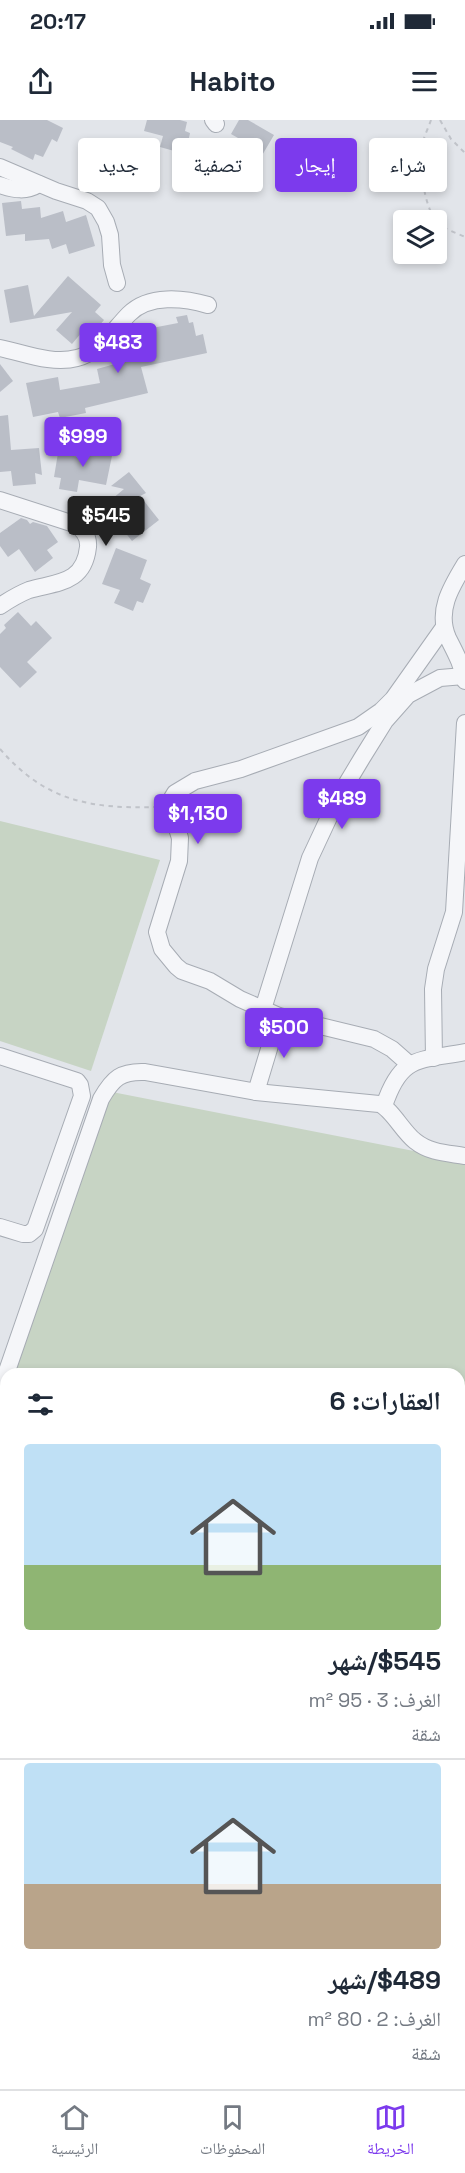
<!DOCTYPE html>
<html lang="ar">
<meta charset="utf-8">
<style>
:root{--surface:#fff;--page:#f2f2f3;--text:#1f2937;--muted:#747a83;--line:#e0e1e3;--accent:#7c3aed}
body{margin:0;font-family:"Space Grotesk","Noto Naskh Arabic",sans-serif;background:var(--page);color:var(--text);direction:rtl;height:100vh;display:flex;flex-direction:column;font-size:22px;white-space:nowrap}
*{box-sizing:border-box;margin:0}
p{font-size:20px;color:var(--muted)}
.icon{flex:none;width:33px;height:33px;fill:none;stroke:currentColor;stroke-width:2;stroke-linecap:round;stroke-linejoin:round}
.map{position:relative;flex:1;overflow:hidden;direction:ltr}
.panel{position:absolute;left:0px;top:1248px;width:465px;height:722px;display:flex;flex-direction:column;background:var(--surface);border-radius:18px 18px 0 0;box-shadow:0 3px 9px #0003;direction:rtl}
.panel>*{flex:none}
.banner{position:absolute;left:18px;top:18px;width:429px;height:54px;direction:rtl;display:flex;gap:12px}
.controls{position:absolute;left:393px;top:90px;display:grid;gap:12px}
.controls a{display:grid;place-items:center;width:54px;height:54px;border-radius:6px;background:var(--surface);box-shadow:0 3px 9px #0003;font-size:30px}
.price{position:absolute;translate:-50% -51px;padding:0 14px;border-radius:6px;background:var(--accent);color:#fff;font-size:20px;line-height:39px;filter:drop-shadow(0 2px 3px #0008)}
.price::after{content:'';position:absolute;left:50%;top:36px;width:18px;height:14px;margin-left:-9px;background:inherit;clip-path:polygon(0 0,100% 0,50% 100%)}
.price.active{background:#222;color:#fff}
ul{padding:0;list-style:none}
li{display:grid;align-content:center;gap:12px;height:318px;padding:0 24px}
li+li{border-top:2px solid var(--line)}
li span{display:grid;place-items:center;height:186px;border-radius:6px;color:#555}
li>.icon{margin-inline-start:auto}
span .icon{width:108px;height:108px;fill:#fffc;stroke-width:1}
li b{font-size:26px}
h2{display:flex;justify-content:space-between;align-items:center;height:72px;padding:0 24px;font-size:26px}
.tag{padding:0 21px;border-radius:6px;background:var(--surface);box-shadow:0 3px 9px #0003;font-size:21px;line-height:54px}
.tag.active{background:var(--accent);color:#fff}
.status{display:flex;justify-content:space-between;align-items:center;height:42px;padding:0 30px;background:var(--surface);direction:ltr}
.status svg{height:16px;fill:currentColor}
header{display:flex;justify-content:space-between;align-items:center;height:78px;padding:0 24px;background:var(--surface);font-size:27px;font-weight:600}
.tabs{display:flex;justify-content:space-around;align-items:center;height:84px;border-top:2px solid var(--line);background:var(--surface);font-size:16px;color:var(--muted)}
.tabs a{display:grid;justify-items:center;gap:3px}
.tabs .active{color:var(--accent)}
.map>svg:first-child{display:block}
.green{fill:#c7d4c4}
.building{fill:#babec7}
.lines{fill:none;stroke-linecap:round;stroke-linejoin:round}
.minor-casing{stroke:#a7acb4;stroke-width:18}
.path{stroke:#c0c3c9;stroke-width:2;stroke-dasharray:4.5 4.5;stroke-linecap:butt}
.minor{stroke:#f5f6f9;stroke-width:16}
</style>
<div class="status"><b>20:17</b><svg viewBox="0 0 49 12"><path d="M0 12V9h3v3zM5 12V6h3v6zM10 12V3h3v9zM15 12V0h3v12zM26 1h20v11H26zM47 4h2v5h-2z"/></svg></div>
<header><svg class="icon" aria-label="menu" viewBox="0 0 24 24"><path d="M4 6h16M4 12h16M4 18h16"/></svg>Habito<svg class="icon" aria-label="share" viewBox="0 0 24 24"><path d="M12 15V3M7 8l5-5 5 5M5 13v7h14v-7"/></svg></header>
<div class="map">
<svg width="465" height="1969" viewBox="0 0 465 1969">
<rect width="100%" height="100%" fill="#e2e5ea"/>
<g class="green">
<polygon points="0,701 160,740 91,951 0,921"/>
<polygon points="107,971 465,1041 465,1969 202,1969 192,1964 459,1964 459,1254 9,1254"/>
<polygon points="6,1263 6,1928 0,1929 0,1280"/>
</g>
<g class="building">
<polygon points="0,0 47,0 63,8 57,22 52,19 43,37 35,34 33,40 11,29 13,27 0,22"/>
<polygon points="147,0 180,0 187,2 185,11 190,13 189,18 234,41 245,22 231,14 239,0 248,0 274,15 247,61 219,45 215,53 184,37 185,34 160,27 163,16 144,11"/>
<polygon points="21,81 22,89 40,87 41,98 63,91 66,102 86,95 95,126 69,134 66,124 52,129 49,119 25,121 25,114 6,116 2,83"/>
<polygon points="68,156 101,185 95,192 104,200 89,218 82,212 72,224 56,210 72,192 10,203 4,170 28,165 34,196"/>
<polygon points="187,195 189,203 193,202 196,216 203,214 207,233 141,247 148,273 85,288 86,293 60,298 58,292 33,297 26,263 58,257 60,270 100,263 97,249 115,244 114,237 156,226 152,208 178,203 176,197"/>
<polygon points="0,244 13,261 0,272"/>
<polygon points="8,295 11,330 39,328 42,355 35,353 36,364 13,366 11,351 0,352 0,296"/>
<polygon points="81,326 113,331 106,365 79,360 77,372 59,369 61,358 54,357 58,333 79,337"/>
<polygon points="129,352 146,373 140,376 159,400 132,421 112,396 120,390 112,379 124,369 111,366"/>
<polygon points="21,398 27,400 30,404 33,402 47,406 58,422 47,430 53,438 35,452 19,429 8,437 0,426 0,413"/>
<polygon points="116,428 147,440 140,459 151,464 143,483 137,481 133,491 114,483 120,470 102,464"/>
<polygon points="18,492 31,506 36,501 52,518 27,542 37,552 20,568 0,547 0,514 6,508 4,505"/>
</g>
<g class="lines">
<defs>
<g id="minor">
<polyline points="213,0 216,4"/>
<polyline points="0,47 56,71 87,81 98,88 106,102 110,115 112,145 117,163"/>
<path d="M0,65C15,70 26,72 39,64"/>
<path d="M0,228C24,233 53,245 77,238C101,232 113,210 129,194C149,174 184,178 208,185"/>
<path d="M0,380L74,404C83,409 89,416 88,427C84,464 57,462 29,470C19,474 9,480 0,486"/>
<path d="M465,444C451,467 436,491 448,518C455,532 462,544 465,561"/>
<polyline points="263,889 310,738 338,678 362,638 385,601 408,575 440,558 464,556"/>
<polyline points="0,936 77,961 80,965 82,976 35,1109 29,1114 23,1114 0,1107"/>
<polyline points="434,938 433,869 436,849 454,792 465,603"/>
<polyline points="409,944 392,929 374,919 279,896 240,879 210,861 182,851 176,846 162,829 157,812 179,741 180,718 170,686 172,678 175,673 195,661 241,649 358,607 381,591 393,579 444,507"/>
<polyline points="256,972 279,896"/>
<path d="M384,986C401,935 418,941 465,932"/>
<path d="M6,1254L101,979C113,958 121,951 145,952L256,972L379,984C391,988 403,1012 415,1021C430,1033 447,1033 465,1036"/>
<polyline points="0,1272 6,1254"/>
<polyline points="0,1446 6,1445"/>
<polyline points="459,1572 465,1574"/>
</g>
</defs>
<use href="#minor" class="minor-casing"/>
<g class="path">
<path d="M431,0C428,9 423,18 422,27C419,47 424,83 435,100"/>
<polyline points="440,0 451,19 465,33"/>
<polyline points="436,102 442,107 465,117"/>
<path d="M0,629C45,681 90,689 156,687"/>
</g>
<use href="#minor" class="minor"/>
</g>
</svg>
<div class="controls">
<a><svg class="icon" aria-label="layers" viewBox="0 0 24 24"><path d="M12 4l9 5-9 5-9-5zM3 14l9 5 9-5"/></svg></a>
</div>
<b class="price" style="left:118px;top:254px">$483</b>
<b class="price" style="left:83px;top:348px">$999</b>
<b class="price active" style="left:106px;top:427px">$545</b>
<b class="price" style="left:342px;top:710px">$489</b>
<b class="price" style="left:198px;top:725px">$1,130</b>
<b class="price" style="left:284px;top:939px">$500</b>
<div class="banner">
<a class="tag">شراء</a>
<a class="tag active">إيجار</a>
<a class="tag">تصفية</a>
<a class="tag">جديد</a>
</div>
<section class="panel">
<h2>العقارات: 6<svg class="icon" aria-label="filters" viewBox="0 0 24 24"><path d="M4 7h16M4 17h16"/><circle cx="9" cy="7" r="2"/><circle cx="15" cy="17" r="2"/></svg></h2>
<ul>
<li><span style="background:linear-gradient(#bfe0f5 65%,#8fb573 0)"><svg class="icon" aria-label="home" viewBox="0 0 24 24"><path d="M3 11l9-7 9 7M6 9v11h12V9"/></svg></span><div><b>$545/شهر</b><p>الغرف: 3 · 95 m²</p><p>شقة</p></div></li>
<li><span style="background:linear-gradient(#bfe0f5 65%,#b9a48a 0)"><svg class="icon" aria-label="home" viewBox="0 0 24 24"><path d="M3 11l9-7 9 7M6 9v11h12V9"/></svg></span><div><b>$489/شهر</b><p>الغرف: 2 · 80 m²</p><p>شقة</p></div></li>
</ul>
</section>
</div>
<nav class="tabs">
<a class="active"><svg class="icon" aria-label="map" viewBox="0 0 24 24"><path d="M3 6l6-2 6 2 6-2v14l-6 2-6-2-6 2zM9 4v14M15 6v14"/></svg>الخريطة</a>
<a><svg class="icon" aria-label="saved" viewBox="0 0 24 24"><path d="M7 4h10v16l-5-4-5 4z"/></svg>المحفوظات</a>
<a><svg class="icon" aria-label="home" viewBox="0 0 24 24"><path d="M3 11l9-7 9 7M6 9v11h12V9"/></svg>الرئيسية</a>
</nav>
